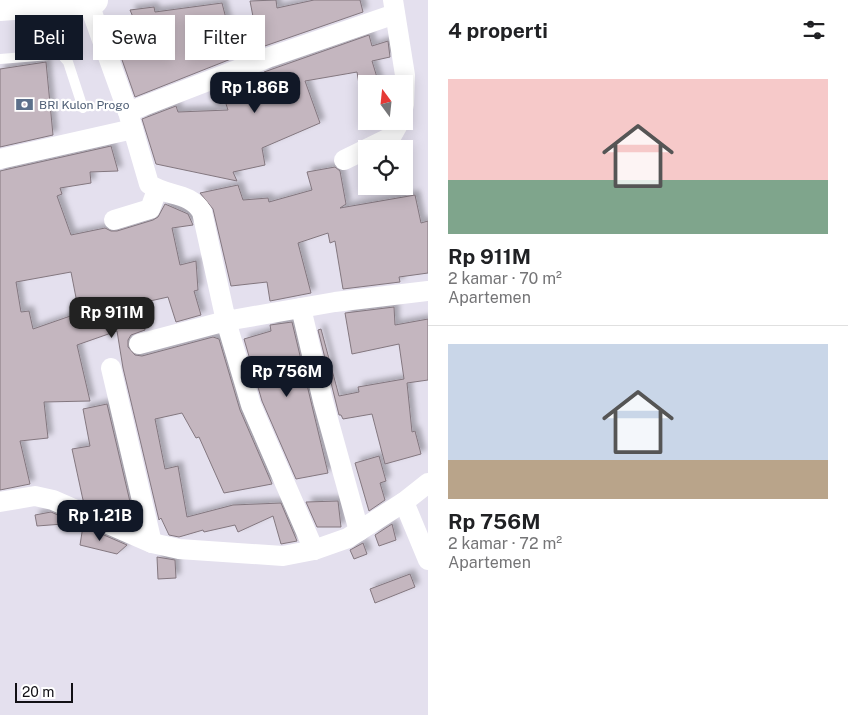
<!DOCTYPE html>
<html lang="id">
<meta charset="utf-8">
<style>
:root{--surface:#fff;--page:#f2f2f2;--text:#202124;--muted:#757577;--line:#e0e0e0;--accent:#111827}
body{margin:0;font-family:"Public Sans",sans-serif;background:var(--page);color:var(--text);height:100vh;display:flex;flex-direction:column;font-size:19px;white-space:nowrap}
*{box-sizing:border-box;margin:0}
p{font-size:16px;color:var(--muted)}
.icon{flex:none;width:28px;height:28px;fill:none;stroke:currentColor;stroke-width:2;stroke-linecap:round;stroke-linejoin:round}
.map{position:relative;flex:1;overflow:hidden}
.panel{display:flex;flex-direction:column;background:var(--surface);width:420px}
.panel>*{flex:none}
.hud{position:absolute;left:15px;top:15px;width:338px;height:45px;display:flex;gap:10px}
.needle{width:32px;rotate:345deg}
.buttons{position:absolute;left:358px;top:75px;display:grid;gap:10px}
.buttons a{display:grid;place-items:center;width:55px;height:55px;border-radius:0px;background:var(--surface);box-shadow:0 2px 12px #0003;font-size:25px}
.scale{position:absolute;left:15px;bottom:12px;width:58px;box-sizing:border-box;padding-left:5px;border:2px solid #111015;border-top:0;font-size:14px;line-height:18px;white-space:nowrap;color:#111015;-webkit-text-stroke:4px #fff;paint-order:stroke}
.price{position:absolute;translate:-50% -42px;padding:0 11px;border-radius:10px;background:var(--accent);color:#fff;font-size:16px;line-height:32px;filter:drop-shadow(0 1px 2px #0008)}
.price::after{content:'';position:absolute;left:50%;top:30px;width:15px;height:11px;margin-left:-8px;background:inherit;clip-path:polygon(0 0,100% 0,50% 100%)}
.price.on{background:#222;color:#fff}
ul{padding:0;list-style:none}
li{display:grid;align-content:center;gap:10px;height:265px;padding:0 20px}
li+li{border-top:1px solid var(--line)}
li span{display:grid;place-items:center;height:155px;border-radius:0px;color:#555}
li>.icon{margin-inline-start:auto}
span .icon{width:90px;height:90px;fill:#fffc;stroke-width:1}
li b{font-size:21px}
h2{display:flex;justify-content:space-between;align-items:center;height:60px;padding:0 20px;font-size:21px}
.pill{padding:0 18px;border-radius:0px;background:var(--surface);box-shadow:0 2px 12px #0003;font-size:18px;line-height:45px}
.pill.on{background:var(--accent);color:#fff}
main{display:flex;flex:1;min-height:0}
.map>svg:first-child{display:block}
.building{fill:#c4b6bf;stroke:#83777f;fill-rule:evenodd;filter:url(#shadow)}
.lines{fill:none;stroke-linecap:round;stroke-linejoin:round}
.lane{stroke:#fff;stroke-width:10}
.street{stroke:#fff;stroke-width:20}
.highway{stroke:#fff;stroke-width:28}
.labels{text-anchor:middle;stroke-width:4.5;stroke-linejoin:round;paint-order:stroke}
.service-label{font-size:12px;fill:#4e5e75;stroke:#fff;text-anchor:start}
</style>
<main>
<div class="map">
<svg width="428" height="715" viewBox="0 0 428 715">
<defs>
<filter id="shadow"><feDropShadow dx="4.5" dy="-4.5" stdDeviation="2.5" flood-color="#0004"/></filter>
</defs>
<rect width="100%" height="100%" fill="#e4e0ee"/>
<g class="building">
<polygon points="276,0 277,8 314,0 360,0 363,12 259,48 250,1"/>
<polygon points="222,3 236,57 135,97 114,37 138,29 130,10 154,7 155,12"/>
<polygon points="369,35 372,46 388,41 390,57 372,61 379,84 359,84 357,72 305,81 320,123 262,148 265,165 233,172 237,181 156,164 142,119 176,106 178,112 228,110 221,89 243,80 246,92 267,87 264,72"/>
<polygon points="46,62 53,135 0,147 0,69"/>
<path d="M111,146L118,171L90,172L91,183L60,188L62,194L57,196L71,235L105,228L111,231H117L153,220L158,217L165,204L188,214L193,225L172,228L180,265L196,261L198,290L194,291L201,315L176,322L168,297L141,303L145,330L131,335L128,340V347L135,355L142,356L213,337L219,339L240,410L272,484L224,493L199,437L196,438L182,413L155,419L165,469L178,466L187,517L233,505L281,503L297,541L281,544L273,516L238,532L235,525L204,532L203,530L179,537L169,535L161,518L159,520L123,368L117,331L77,345L90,401L44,402L48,438L20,441L30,484L0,490V171ZM71,272L79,313L33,329L29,311L21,312L16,282Z"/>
<polygon points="335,167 340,171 346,204 340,208 415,195 421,223 428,221 428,273 399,277 400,282 343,289 335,241 330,243 328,233 298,243 311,293 270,301 267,282 231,286 213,209 200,193 238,185 243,200 268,198 269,202 312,190 307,172"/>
<polygon points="394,307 395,325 428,319 428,380 407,383 412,432 415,431 421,454 385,464 372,414 343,419 341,415 339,415 318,330 321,329 339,396 359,392 358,387 404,379 399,344 352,354 345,313"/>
<polygon points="292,322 328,473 296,479 262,401 244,339 271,331 270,325"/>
<polygon points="107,404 135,523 83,500 72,449 90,446 83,409"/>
<polygon points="379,456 386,481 380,483 385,500 369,511 355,463"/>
<polygon points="338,501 341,527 317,527 306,502"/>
<polygon points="51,512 76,523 37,526 35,515"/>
<polygon points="392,524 396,540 379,546 375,535"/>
<polygon points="83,526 127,545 117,554 80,545"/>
<polygon points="363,543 367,554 354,559 350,550"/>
<polygon points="157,557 175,560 176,578 158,579"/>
<polygon points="410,574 415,587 375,603 370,589"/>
</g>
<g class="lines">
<polyline class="lane" points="0,59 61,54 68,62 83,108"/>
<g class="street">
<polyline points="393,0 405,75 404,105"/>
<path d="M88,1L128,112L149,184C166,197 190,191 202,212L226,321L335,302L428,291"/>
<polyline points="128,112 270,57 395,14"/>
<polyline points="0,159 133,129"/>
<polyline points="344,160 391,137 400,121"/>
<polyline points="114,220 150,209 157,190"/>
<polyline points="301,308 323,401 359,531"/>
<polyline points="139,344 226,321 251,405 314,550"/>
<polyline points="111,368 152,543"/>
<polyline points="0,502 35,496 53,500 152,543 179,549 283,556 314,550 348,538 404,502 428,483"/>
<polyline points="404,502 428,560"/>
</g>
<polyline class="highway" points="0,7 94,0"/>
</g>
<defs>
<symbol id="bank-bare" viewBox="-9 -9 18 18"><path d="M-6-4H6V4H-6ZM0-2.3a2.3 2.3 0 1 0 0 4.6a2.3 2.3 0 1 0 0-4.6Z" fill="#5c6f8a" stroke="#fff" stroke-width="2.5" paint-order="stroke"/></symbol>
</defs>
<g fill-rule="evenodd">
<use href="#bank-bare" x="12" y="92" width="25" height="25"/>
</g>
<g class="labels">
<g class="service-label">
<text x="39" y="109">BRI Kulon Progo</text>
</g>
</g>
</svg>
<div class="buttons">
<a><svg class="needle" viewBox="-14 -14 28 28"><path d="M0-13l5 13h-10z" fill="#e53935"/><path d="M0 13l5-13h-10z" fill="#757577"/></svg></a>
<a><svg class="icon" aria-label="locate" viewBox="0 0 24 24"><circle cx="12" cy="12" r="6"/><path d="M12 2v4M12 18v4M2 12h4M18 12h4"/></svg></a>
</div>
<div class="scale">20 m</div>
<b class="price" style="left:255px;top:114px">Rp 1.86B</b>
<b class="price on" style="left:112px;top:339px">Rp 911M</b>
<b class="price" style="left:287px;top:398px">Rp 756M</b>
<b class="price" style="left:100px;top:542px">Rp 1.21B</b>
<div class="hud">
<a class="pill on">Beli</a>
<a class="pill">Sewa</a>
<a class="pill">Filter</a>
</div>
</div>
<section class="panel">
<h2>4 properti<svg class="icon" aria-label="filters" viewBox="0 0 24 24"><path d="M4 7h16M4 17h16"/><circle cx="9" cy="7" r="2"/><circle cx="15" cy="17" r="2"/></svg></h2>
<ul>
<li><span style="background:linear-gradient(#f6c9c9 65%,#7fa58c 0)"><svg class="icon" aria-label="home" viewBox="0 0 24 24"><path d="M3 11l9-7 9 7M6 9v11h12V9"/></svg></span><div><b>Rp 911M</b><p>2 kamar · 70 m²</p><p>Apartemen</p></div></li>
<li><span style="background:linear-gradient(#c9d6e8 75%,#b9a48a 0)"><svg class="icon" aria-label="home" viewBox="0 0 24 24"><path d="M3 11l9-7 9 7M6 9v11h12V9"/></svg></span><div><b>Rp 756M</b><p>2 kamar · 72 m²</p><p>Apartemen</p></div></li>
</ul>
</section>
</main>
